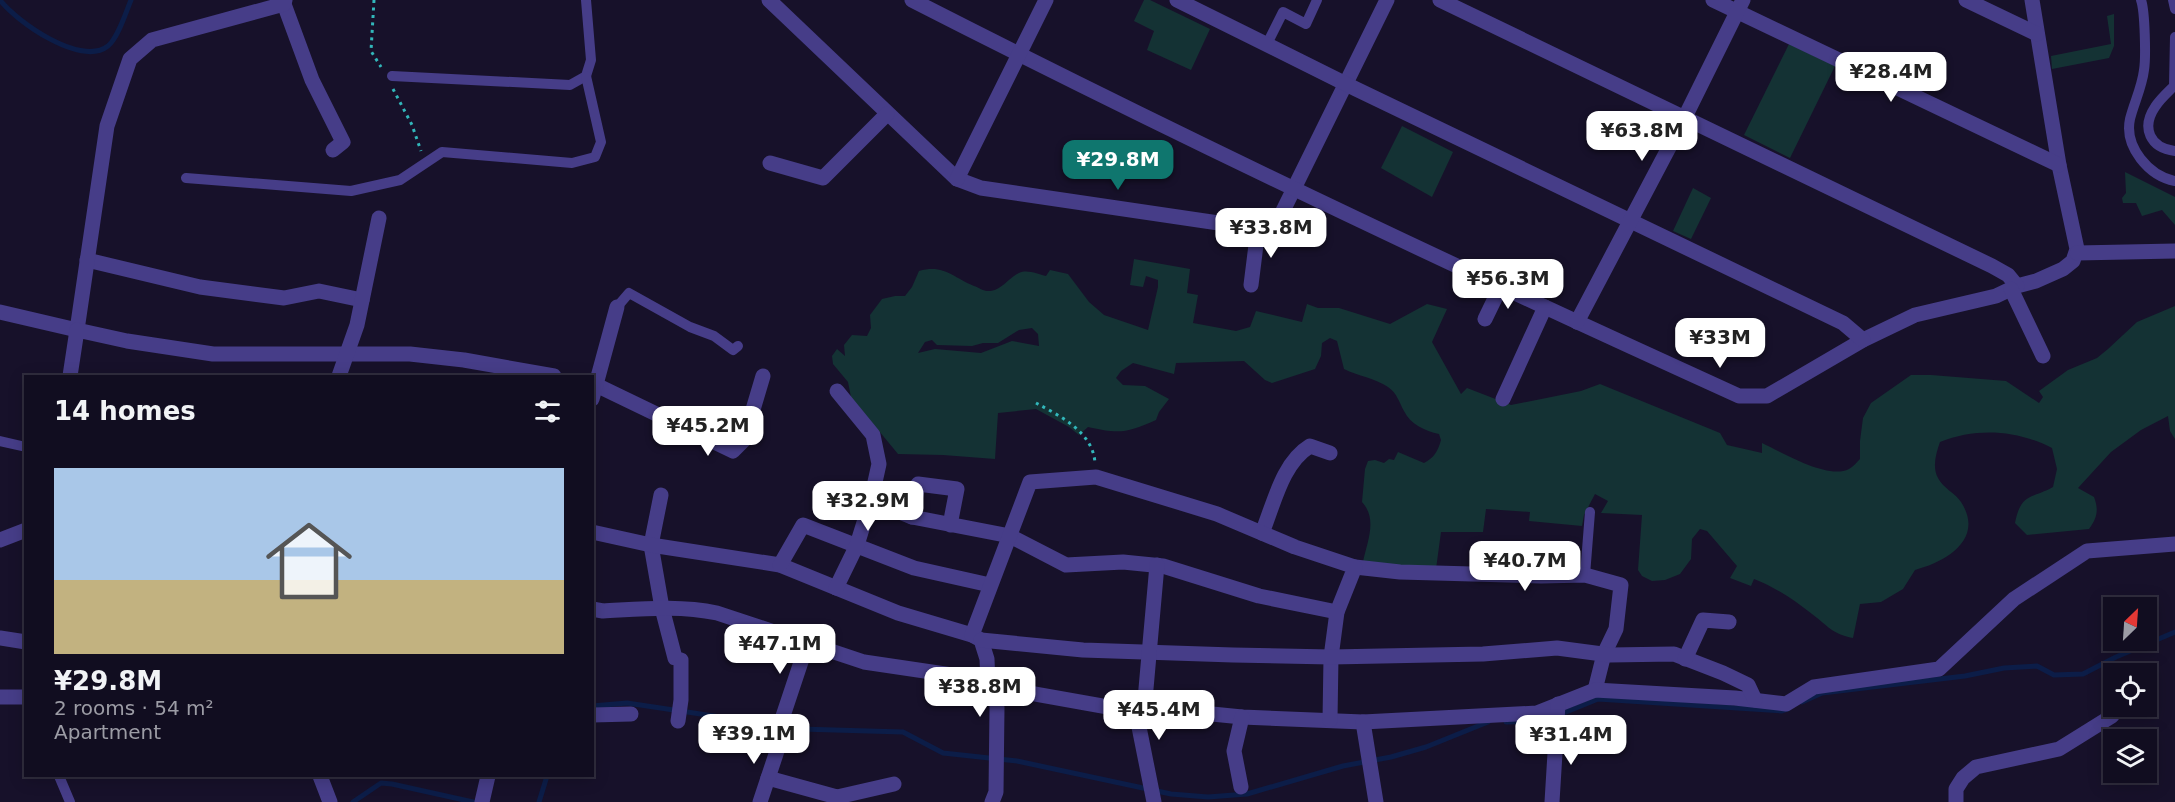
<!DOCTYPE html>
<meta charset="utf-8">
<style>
:root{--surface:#110d20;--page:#1e1b2d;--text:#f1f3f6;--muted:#9c9ca5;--line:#302d3e;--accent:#0f766e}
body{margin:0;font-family:"DejaVu Sans",sans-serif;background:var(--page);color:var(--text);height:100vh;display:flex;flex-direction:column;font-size:22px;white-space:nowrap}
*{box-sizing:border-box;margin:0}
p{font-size:20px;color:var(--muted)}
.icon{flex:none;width:33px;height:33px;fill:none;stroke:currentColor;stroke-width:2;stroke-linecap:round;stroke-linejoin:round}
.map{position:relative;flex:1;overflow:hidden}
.sheet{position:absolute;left:24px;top:375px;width:570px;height:402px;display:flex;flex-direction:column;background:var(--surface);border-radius:0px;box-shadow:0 3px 15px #0003,0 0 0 2px var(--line)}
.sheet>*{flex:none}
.needle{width:39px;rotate:25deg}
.controls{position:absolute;left:2103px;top:597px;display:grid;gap:12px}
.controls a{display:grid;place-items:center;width:54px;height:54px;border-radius:0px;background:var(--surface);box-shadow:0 3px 15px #0003,0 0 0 2px var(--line);font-size:30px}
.price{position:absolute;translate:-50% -51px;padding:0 14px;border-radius:12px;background:#fff;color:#222;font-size:20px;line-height:39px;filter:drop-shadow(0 2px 3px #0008)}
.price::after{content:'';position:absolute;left:50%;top:36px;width:18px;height:14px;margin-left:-9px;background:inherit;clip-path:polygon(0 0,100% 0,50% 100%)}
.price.on{background:var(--accent);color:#fff}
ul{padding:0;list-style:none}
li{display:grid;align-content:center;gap:12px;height:318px;padding:0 30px}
li span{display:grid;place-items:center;height:186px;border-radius:0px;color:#555}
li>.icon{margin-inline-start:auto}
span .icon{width:108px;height:108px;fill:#fffc;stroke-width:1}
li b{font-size:26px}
h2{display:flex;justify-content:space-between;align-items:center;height:72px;padding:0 30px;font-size:26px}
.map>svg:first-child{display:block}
.green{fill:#143234;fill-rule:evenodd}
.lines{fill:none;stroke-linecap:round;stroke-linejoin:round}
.stream{stroke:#0c1d48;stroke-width:5}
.path{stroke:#32b7ba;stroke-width:3;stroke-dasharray:3 4.5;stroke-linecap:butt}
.service{stroke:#463d88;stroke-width:10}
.minor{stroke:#463d88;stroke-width:15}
</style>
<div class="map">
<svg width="2175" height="802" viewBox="0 0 2175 802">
<rect width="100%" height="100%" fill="#17112a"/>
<g class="green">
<polygon points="1144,0 1150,0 1210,29 1191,70 1147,50 1154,31 1134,21"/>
<polygon points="2114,14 2114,46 2109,58 2052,69 2051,56 2111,44 2107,16"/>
<polygon points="1789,44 1835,66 1790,158 1744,135"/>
<polygon points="1402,126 1453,152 1432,197 1381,168"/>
<polygon points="2125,172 2175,197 2175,225 2162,210 2142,216 2136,203 2123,203 2122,198 2126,193"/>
<polygon points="1693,188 1711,198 1691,239 1673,231"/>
<path d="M1134,259L1190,269L1187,293L1198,295L1193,323L1236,331L1250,327L1256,311L1302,322L1307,304L1318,308H1339L1390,324L1427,304L1447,309L1432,342L1461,394L1467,388L1511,405L1581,391L1600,384L1720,433L1727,445L1762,453V443C1783,453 1828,480 1849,469C1853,467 1857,462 1860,459V441L1863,418L1871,403L1911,375H1931L2006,381L2039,403L2043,397L2039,391L2068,370L2097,358L2108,349L2137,322L2175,306V439L2170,431L2168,416L2141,430L2111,452L2078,488L2094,497C2099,510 2097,518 2089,529L2027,535L2015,523C2021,492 2032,499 2053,487L2057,469L2052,448C2017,430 1977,427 1940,442C1936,453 1932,467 1938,478C1943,488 1955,493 1961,502C1985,539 1946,562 1915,570L1903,589L1881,602L1860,604L1853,638C1832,634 1828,626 1812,614C1794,600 1775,587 1754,579L1751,586L1730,578L1737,566L1707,531L1700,529L1692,539L1691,559L1680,574L1665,580L1652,581L1642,576L1638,570L1642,515L1601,513L1608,501L1595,494L1584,515L1582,526L1529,521L1530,512L1486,509L1483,532H1441L1436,569L1363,562C1367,542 1378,519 1362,502L1365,469L1368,461L1375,460L1384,463L1389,459L1394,460L1398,452L1424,463C1434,458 1438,451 1441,440L1439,434C1425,431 1410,424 1404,411C1399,402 1397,393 1388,387C1375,378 1358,376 1344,369L1337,341L1330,338L1322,343L1321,356L1315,369L1272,383L1265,380L1244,361L1176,363L1174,374L1133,363L1121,371L1116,378L1123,385L1145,386L1169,399L1159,412L1156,420C1127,433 1119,434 1088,427L1079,435L1069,427L1036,409L998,413L995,459L943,455L898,454L851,397L848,382L833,364L832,356L837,349L845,356L844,345L852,335L867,336L871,328L870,315L882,299L895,296H905L912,287L919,271C944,264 952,277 974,286C978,287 983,291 987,291C1001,292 1008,278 1019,273C1027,269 1038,274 1046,276L1050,270L1068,274L1089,302L1104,315L1148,330L1158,287V280L1146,276L1143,287L1130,285ZM1032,328L1038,334L1039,346L1012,341L981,353L935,349L918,353L925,342L932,340L937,345L972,346L983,343H998L1019,330Z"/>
</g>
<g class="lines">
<g class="stream">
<path d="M0,0C17,22 81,67 108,46C118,38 126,12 131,0"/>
<polyline points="1802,702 1822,693 1965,676 2004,668 2037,666 2054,675 2083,674 2116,657 2175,632"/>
<polyline points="592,706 627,703 800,729 903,732 943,753 1017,761 1171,794 1208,797 1247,794 1343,766 1391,757 1426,747 1488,722"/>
<polyline points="1506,722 1544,721 1598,699 1782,711 1788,709"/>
<polyline points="353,802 381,783 392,784 473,802"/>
<polyline points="539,802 547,776"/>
</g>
<g class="path">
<polyline points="374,0 371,51 381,67"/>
<polyline points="393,89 412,125 421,151"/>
<path d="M1036,403C1060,416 1093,432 1095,463"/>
</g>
<g class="service">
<path d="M2141,0C2145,11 2146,58 2144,70C2142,87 2134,103 2130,119C2124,147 2149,176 2175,181"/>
<polyline points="2173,0 2175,9"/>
<path d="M2175,37L2174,86C2168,92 2160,99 2155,107C2141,128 2150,148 2175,151"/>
<polyline points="1267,44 1283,12 1306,24 1317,0"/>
<polyline points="392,76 570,85 586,76 591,60 586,0"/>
<polyline points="186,178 351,191 400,180 442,152 572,163 595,157 601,142 586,76"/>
<polyline points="617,307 629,293 690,327 714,336 733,350 738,346"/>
<polyline points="0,441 26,447"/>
<polyline points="1585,575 1590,512"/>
<polyline points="59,776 70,802"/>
</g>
<g class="minor">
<polyline points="769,0 957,179 981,188 1273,231 1387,0"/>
<path d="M912,0C1184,139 1461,270 1739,396H1767L1863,340L1915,315L1996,296L2017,286L2036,281L2063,269L2073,261L2077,249L2059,165L2032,0"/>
<polyline points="1177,0 1356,89 1843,323 1863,340"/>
<polyline points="1440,0 1992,266 2008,275 2017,286"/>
<polyline points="1713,0 2059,165"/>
<polyline points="1966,0 2037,34"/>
<polyline points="284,4 312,80 343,142 333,150"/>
<polyline points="770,163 823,178 887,114"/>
<polyline points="957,179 1046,0"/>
<polyline points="2077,253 2175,251"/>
<polyline points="87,260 200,287 284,298 319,291 362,300"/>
<polyline points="1251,285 1258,229"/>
<polyline points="2011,289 2043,356"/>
<polyline points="0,312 77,330 107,126 130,59 152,40 284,4 285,0"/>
<polyline points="1485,319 1501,286"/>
<polyline points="1577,322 1684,119 1743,0"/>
<polyline points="70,376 77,330 127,341 213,354 410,354 464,360 554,376"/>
<polyline points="339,376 357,325 379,218"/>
<polyline points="592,383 733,451 744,440 763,376"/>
<polyline points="837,391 873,435 879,464 871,500"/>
<polyline points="592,399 617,307"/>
<polyline points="1503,399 1545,307"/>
<polyline points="661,495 651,545 662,608 675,658 681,660 681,700 678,721"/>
<polyline points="950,525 957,489 918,484 912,517 1010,536 1066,565 1123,562 1163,566 1259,596 1337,612"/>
<polyline points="592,532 651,545 780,565 898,613 972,635 981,640 987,659 988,684 996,697 997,708 996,792 992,802"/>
<path d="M1262,533C1274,504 1282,463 1310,446L1330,453"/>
<polyline points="0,540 26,530"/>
<polyline points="780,565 803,525 914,568 990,585"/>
<polyline points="1355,567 1400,572 1541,576 1585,575 1621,585 1616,629 1604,654 1595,690"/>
<polyline points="836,588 857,545 871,500 912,517"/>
<path d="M592,609L603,611C641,609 679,605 717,613L864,662L972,678L1001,688L1136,712L1152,708L1242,717L1363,722L1537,713L1595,690L1735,698L1786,704L1814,687L1939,669L2014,599L2087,551L2175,544"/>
<polyline points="972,635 1030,482 1096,477 1217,514 1295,547 1355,567 1337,612 1331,657 1330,720"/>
<polyline points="0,638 26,642"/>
<polyline points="981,640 1083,650 1233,655 1331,657 1483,654 1557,648 1610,655 1674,654 1723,673 1748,685 1755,700"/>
<polyline points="1685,659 1703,620 1729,622"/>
<polyline points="0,697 26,697"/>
<polyline points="1144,711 1157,565"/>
<polyline points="1136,712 1154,802"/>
<polyline points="592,715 631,714"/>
<polyline points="1363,722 1376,802"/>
<polyline points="320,776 330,802"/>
<polyline points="768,778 837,797 894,784"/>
<polyline points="1241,787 1234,751 1242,717"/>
<polyline points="482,802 488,776"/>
<polyline points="760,802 781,739 783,716 807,644"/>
<polyline points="1552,802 1558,704"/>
<polyline points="1956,802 1956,789 1963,778 1976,767 2059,749 2112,716"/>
</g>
</g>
</svg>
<div class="controls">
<a><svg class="needle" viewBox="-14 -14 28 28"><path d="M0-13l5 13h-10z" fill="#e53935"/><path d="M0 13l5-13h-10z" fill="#9c9ca5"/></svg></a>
<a><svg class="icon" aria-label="locate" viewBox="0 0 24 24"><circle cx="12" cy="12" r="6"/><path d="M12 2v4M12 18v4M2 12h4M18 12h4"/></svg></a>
<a><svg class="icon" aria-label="layers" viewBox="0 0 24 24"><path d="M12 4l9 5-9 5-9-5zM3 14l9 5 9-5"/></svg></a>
</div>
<b class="price" style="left:1891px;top:103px">¥28.4M</b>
<b class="price" style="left:1642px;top:162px">¥63.8M</b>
<b class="price on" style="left:1118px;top:191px">¥29.8M</b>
<b class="price" style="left:1271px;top:259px">¥33.8M</b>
<b class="price" style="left:1508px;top:310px">¥56.3M</b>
<b class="price" style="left:1720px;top:369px">¥33M</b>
<b class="price" style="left:708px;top:457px">¥45.2M</b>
<b class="price" style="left:868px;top:532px">¥32.9M</b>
<b class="price" style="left:1525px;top:592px">¥40.7M</b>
<b class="price" style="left:780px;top:675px">¥47.1M</b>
<b class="price" style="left:980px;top:718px">¥38.8M</b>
<b class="price" style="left:1159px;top:741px">¥45.4M</b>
<b class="price" style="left:754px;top:765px">¥39.1M</b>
<b class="price" style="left:1571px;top:766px">¥31.4M</b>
<section class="sheet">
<h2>14 homes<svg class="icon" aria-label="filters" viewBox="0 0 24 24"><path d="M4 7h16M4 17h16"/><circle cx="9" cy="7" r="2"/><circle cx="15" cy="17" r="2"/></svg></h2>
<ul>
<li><span style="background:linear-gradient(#a9c7e8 60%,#c2b280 0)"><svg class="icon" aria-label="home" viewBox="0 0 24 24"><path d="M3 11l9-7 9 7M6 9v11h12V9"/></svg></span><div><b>¥29.8M</b><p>2 rooms · 54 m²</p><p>Apartment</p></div></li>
</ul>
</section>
</div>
